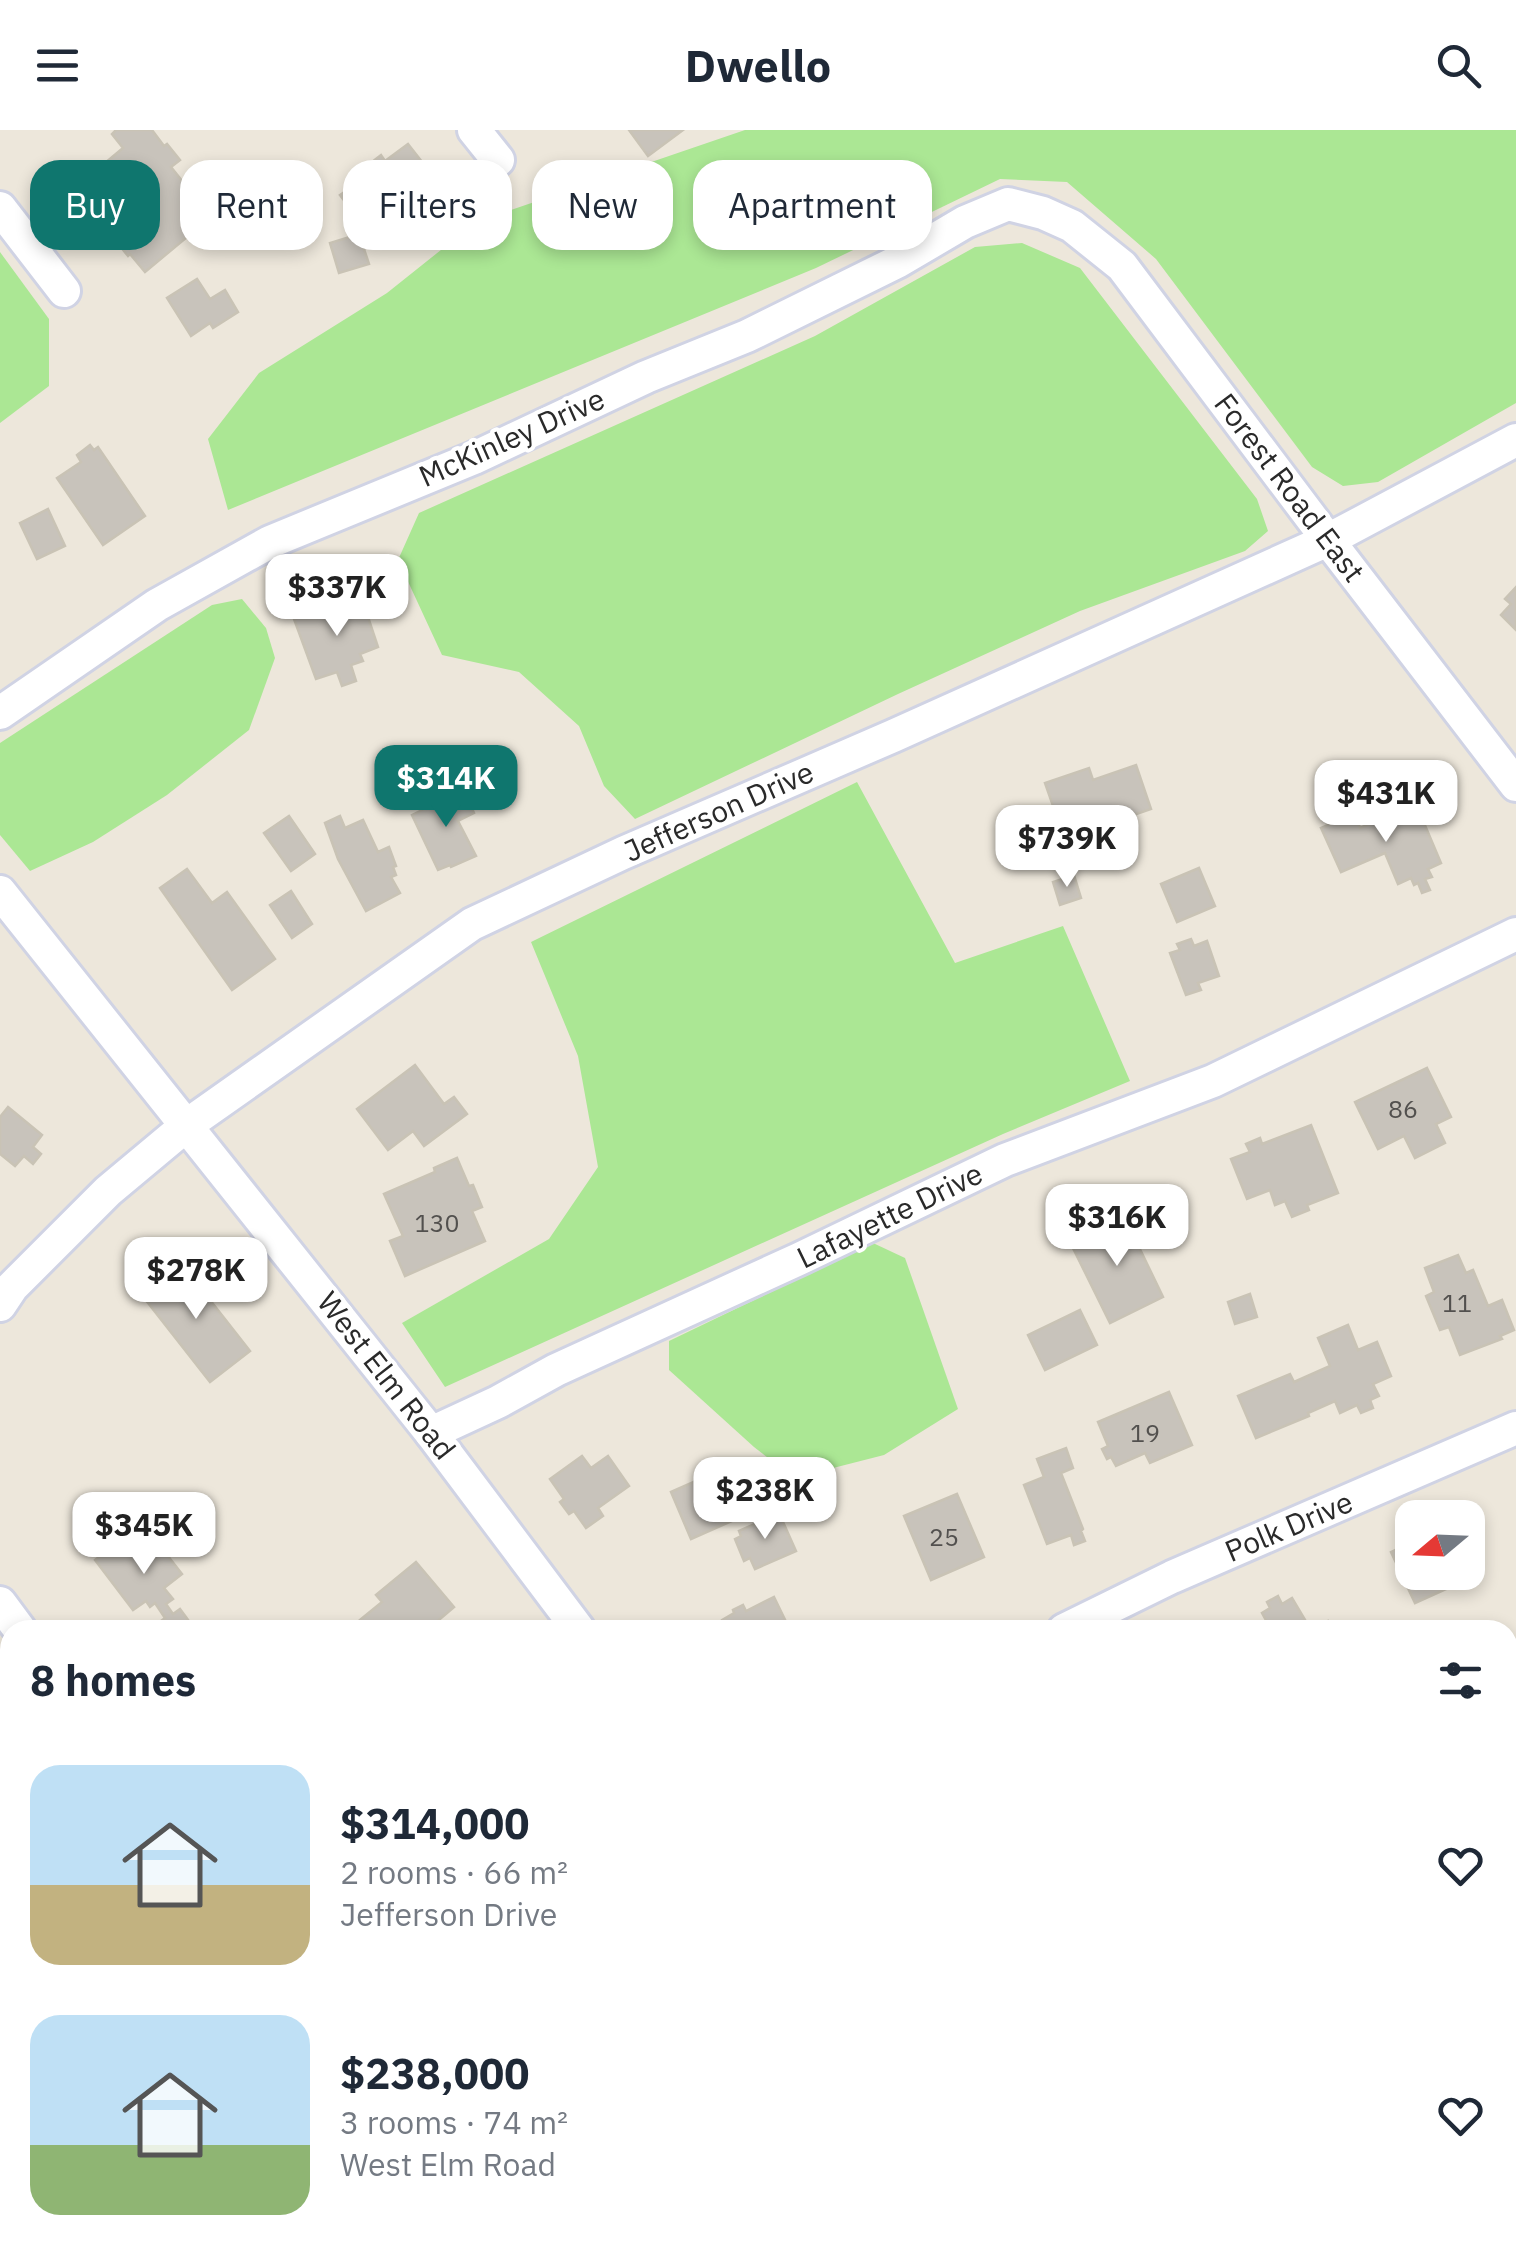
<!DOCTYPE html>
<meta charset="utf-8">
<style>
:root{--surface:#fff;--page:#f2f2f3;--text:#1f2937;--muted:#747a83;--accent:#0f766e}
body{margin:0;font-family:"IBM Plex Sans",sans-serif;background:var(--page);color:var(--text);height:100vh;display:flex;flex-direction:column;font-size:38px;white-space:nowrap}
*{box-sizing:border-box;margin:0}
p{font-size:32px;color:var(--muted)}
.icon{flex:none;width:55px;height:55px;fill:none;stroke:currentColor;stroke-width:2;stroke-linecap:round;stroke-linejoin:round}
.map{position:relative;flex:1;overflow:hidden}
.side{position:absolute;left:0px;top:1490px;width:1518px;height:640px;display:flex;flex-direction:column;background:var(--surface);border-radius:30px 30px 0 0;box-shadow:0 5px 15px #0003}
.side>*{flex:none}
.guide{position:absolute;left:30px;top:30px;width:1000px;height:90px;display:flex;gap:20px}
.needle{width:65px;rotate:251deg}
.tools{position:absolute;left:1395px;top:1370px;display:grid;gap:20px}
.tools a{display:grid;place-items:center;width:90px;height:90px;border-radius:20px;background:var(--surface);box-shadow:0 5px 15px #0003;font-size:50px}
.price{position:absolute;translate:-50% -85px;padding:0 22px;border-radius:20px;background:#fff;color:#222;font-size:32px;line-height:65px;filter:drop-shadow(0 2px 5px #0008)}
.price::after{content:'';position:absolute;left:50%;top:60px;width:30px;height:22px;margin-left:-15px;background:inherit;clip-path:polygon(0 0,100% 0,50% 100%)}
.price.selected{background:var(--accent);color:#fff}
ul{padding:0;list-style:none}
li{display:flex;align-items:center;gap:30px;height:250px;padding:0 30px}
li span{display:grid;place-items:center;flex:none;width:280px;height:200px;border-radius:30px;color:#555}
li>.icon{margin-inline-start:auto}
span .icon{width:120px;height:120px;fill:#fffc;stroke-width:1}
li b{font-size:42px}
h2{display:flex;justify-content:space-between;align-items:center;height:120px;padding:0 30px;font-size:42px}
.tag{padding:0 35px;border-radius:30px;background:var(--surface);box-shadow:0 5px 15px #0003;font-size:35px;line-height:90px}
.tag.selected{background:var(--accent);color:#fff}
header{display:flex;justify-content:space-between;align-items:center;height:130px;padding:0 30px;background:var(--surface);font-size:45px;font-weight:700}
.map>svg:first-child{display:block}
.green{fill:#abe794}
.building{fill:#c8c3bb;stroke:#c9c3b5;stroke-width:2.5}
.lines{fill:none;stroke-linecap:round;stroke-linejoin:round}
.street-casing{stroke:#d0d3e4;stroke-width:38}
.street{stroke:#fff;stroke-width:32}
.labels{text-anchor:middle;stroke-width:8;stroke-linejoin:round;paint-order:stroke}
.number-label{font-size:25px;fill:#52504e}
.street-label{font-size:30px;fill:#2a2a2a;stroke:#fff}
</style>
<header><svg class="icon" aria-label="menu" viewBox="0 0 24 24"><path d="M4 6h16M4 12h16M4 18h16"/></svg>Dwello<svg class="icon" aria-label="search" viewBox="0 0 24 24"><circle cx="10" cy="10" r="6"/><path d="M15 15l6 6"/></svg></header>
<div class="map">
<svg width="1516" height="2130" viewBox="0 0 1516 2130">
<rect width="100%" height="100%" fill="#ede7db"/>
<g class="green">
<polygon points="745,0 1516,0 1516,273 1378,352 1343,356 1312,337 1156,129 1067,52 1000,49 816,138 228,380 208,309 259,243 387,163 476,92"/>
<polygon points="1022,113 1080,138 1257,369 1268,401 1245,421 1080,481 898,564 635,689 604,656 579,596 519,542 442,525 398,430 419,383 815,206 975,117"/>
<polygon points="0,122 49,189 49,256 0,293"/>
<polygon points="242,469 266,498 275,528 249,600 167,665 93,712 30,741 0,705 0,613 212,475"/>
<polygon points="857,652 955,833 1063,796 1130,951 1003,1004 445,1257 402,1193 549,1109 598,1037 578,926 531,812"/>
<polygon points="873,1113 905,1128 958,1279 884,1325 794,1348 754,1317 669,1240 669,1211"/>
</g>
<g class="building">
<polygon points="116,0 152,0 164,16 167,14 180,30 171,37 211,87 145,142 130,124 128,126 99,90 117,75 92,44 123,18 112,4"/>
<polygon points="629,0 683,0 648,26"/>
<polygon points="408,14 426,37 402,55 407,62 380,82 374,72 355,85 340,65 359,52 354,46 381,25 385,31"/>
<polygon points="359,104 369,134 339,143 330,113"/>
<polygon points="197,149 210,169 225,160 238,182 213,198 210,193 191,206 167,168"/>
<polygon points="90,315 94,320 98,317 145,386 103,415 57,348 81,332 77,325"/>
<polygon points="48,379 65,416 37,429 20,393"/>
<polygon points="1516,457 1516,500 1501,485 1511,474 1505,469"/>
<polygon points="361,466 378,517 360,524 363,531 351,535 356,551 342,556 337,542 316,549 294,489"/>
<polygon points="1136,635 1151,679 1113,692 1119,709 1109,712 1114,729 1087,738 1078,712 1067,716 1045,653 1089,638 1093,650"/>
<polygon points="463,660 474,683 458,691 476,726 451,737 450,735 438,740 412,685"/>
<polygon points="1416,674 1441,733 1428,739 1432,747 1425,749 1430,760 1422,763 1418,753 1414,755 1411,748 1398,754 1385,723 1341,742 1321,698 1355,684 1360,698"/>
<polygon points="289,686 315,724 291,741 264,703"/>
<polygon points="340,686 345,698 363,690 378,722 389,717 396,736 393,737 396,745 391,747 400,763 366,781 338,729 325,693"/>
<polygon points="1199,738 1215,776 1177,792 1161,754"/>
<polygon points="187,739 212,773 227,762 275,829 232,860 160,758"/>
<polygon points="1074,745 1081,768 1060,775 1053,752"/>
<polygon points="291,761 312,794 292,808 270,775"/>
<polygon points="1191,809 1194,816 1207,811 1219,846 1198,853 1201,860 1186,865 1170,823 1180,820 1177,814"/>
<polygon points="415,935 444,974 454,967 467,984 424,1016 413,1001 388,1020 357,979"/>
<polygon points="1427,938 1451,987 1436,994 1445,1013 1415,1028 1404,1006 1378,1019 1355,972"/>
<polygon points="8,977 42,1005 33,1017 41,1024 33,1034 24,1026 15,1036 0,1024 0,987"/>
<polygon points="1311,995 1338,1063 1307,1075 1309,1080 1292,1087 1285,1071 1275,1075 1270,1060 1247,1069 1231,1029 1250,1022 1246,1014 1260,1008 1262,1014"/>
<polygon points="457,1028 469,1056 473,1055 482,1077 472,1081 485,1111 405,1146 390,1111 403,1106 384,1064 435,1042 434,1038"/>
<polygon points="1124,1086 1163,1167 1110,1193 1071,1114 1084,1108 1082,1105"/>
<polygon points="1458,1125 1466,1143 1473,1140 1488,1176 1502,1170 1514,1200 1500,1206 1502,1209 1460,1225 1449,1197 1440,1200 1426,1166 1434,1162 1425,1138"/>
<polygon points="181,1133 250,1221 210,1252 141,1164"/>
<polygon points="1250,1164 1257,1187 1235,1194 1228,1172"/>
<polygon points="1080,1180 1097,1215 1045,1240 1028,1205"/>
<polygon points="1348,1195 1358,1220 1377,1212 1391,1246 1373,1254 1379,1266 1370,1270 1373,1278 1361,1283 1357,1275 1340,1283 1335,1271 1308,1283 1309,1286 1256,1308 1238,1266 1290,1244 1294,1252 1330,1236 1318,1208"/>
<polygon points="1169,1262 1192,1315 1150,1333 1145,1323 1116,1336 1111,1327 1107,1329 1102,1319 1108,1316 1098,1292"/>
<polygon points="1066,1318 1073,1338 1061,1343 1083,1399 1081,1401 1085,1411 1074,1415 1071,1405 1047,1414 1024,1355 1044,1347 1037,1329"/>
<polygon points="582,1326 591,1338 608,1326 629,1356 598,1378 603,1386 586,1398 574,1381 569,1384 560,1372 564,1369 550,1349"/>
<polygon points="714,1343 734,1390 691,1409 671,1362"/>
<polygon points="957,1364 984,1427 931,1450 904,1386"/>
<polygon points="779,1383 796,1421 755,1439 750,1428 744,1431 735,1409 741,1406 739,1401"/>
<polygon points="138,1397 156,1419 160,1416 182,1444 164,1458 173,1469 166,1474 173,1484 180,1479 194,1498 191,1500 149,1500 165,1488 155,1473 150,1477 146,1471 133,1480 95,1430"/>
<polygon points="1412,1412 1412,1442 1460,1442 1443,1451 1446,1459 1415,1473 1391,1422"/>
<polygon points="416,1432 454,1477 427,1500 368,1500 360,1490 382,1472 376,1465"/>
<polygon points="1278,1466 1282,1474 1292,1468 1311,1500 1328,1491 1333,1500 1256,1500 1268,1494 1262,1483 1270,1478 1267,1472"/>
<polygon points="774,1467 790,1500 725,1500 722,1490 734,1483 733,1480 743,1475 746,1481"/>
<polygon points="10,1693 10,1748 2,1750 0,1747 0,1700"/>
<polygon points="8,1760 10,1763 10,1795 5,1798 0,1791 0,1766"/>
<polygon points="0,1939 10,1953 10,2026 3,2031 0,2027 0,1994 3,1991 0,1987"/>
<polygon points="1508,2033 1516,2044 1516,2130 1408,2130 1404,2125 1412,2120 1508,2120"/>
<polygon points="312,2120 400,2120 391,2126 394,2130 318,2130"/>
<polygon points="620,2120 692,2120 700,2130 637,2130 629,2121 624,2125"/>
</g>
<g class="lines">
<defs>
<g id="street">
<polyline points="474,0 498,30"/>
<polyline points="0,78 64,161"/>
<polyline points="0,583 157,475 270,412 474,328 646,247 747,206 897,132 965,92 1008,74 1043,83 1072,96 1122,136 1328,410 1516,655"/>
<polyline points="0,762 431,1303 579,1500"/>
<polyline points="0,1175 12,1157 108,1061 187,995 472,794 623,723 893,606 1328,410 1516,310"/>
<polyline points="431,1303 498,1272 556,1240 799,1129 1005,1030 1213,951 1516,804"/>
<polyline points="0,1473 20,1500"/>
<polyline points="1064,1500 1172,1447 1516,1298"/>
<polyline points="1508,1721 1516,1715"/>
<polyline points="495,2120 503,2130"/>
<polyline points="1043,2120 1051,2130"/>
<polyline points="960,2130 974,2120"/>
</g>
</defs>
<use href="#street" class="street-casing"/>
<use href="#street" class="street"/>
</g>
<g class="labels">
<g class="number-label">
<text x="1403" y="988">86</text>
<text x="437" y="1102">130</text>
<text x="1457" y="1182">11</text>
<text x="1145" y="1312">19</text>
<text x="944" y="1416">25</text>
</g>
<g class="street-label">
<text transform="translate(512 308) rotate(-24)" y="10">McKinley Drive</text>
<text transform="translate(1289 358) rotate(53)" y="10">Forest Road East</text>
<text transform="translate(719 682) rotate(-24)" y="10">Jefferson Drive</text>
<text transform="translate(890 1086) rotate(-26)" y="10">Lafayette Drive</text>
<text transform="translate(386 1246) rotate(52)" y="10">West Elm Road</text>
<text transform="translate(1289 1397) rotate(-23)" y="10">Polk Drive</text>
</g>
</g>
</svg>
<div class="tools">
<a><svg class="needle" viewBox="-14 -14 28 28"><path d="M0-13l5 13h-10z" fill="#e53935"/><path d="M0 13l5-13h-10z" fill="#747a83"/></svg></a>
</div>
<b class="price" style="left:337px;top:509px">$337K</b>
<b class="price selected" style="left:446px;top:700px">$314K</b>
<b class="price" style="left:1386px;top:715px">$431K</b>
<b class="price" style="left:1067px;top:760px">$739K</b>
<b class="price" style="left:1117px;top:1139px">$316K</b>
<b class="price" style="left:196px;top:1192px">$278K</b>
<b class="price" style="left:765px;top:1412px">$238K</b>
<b class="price" style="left:144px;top:1447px">$345K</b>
<div class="guide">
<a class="tag selected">Buy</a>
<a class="tag">Rent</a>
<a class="tag">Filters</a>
<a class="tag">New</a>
<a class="tag">Apartment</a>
</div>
<section class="side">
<h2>8 homes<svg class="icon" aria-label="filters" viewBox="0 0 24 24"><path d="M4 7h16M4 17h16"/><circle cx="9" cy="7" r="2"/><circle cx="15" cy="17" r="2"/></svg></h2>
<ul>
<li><span style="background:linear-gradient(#bfe0f5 60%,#c2b280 0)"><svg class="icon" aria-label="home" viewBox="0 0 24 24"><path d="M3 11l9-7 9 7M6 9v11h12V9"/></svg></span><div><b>$314,000</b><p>2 rooms · 66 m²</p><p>Jefferson Drive</p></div><svg class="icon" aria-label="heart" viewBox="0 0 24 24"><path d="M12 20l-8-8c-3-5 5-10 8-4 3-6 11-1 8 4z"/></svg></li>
<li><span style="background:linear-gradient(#bfe0f5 65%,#8fb573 0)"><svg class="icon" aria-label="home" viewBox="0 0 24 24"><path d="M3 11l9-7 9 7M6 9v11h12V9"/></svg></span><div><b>$238,000</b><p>3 rooms · 74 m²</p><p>West Elm Road</p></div><svg class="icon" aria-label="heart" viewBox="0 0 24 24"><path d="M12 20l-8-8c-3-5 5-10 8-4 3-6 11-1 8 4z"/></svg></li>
</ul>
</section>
</div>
